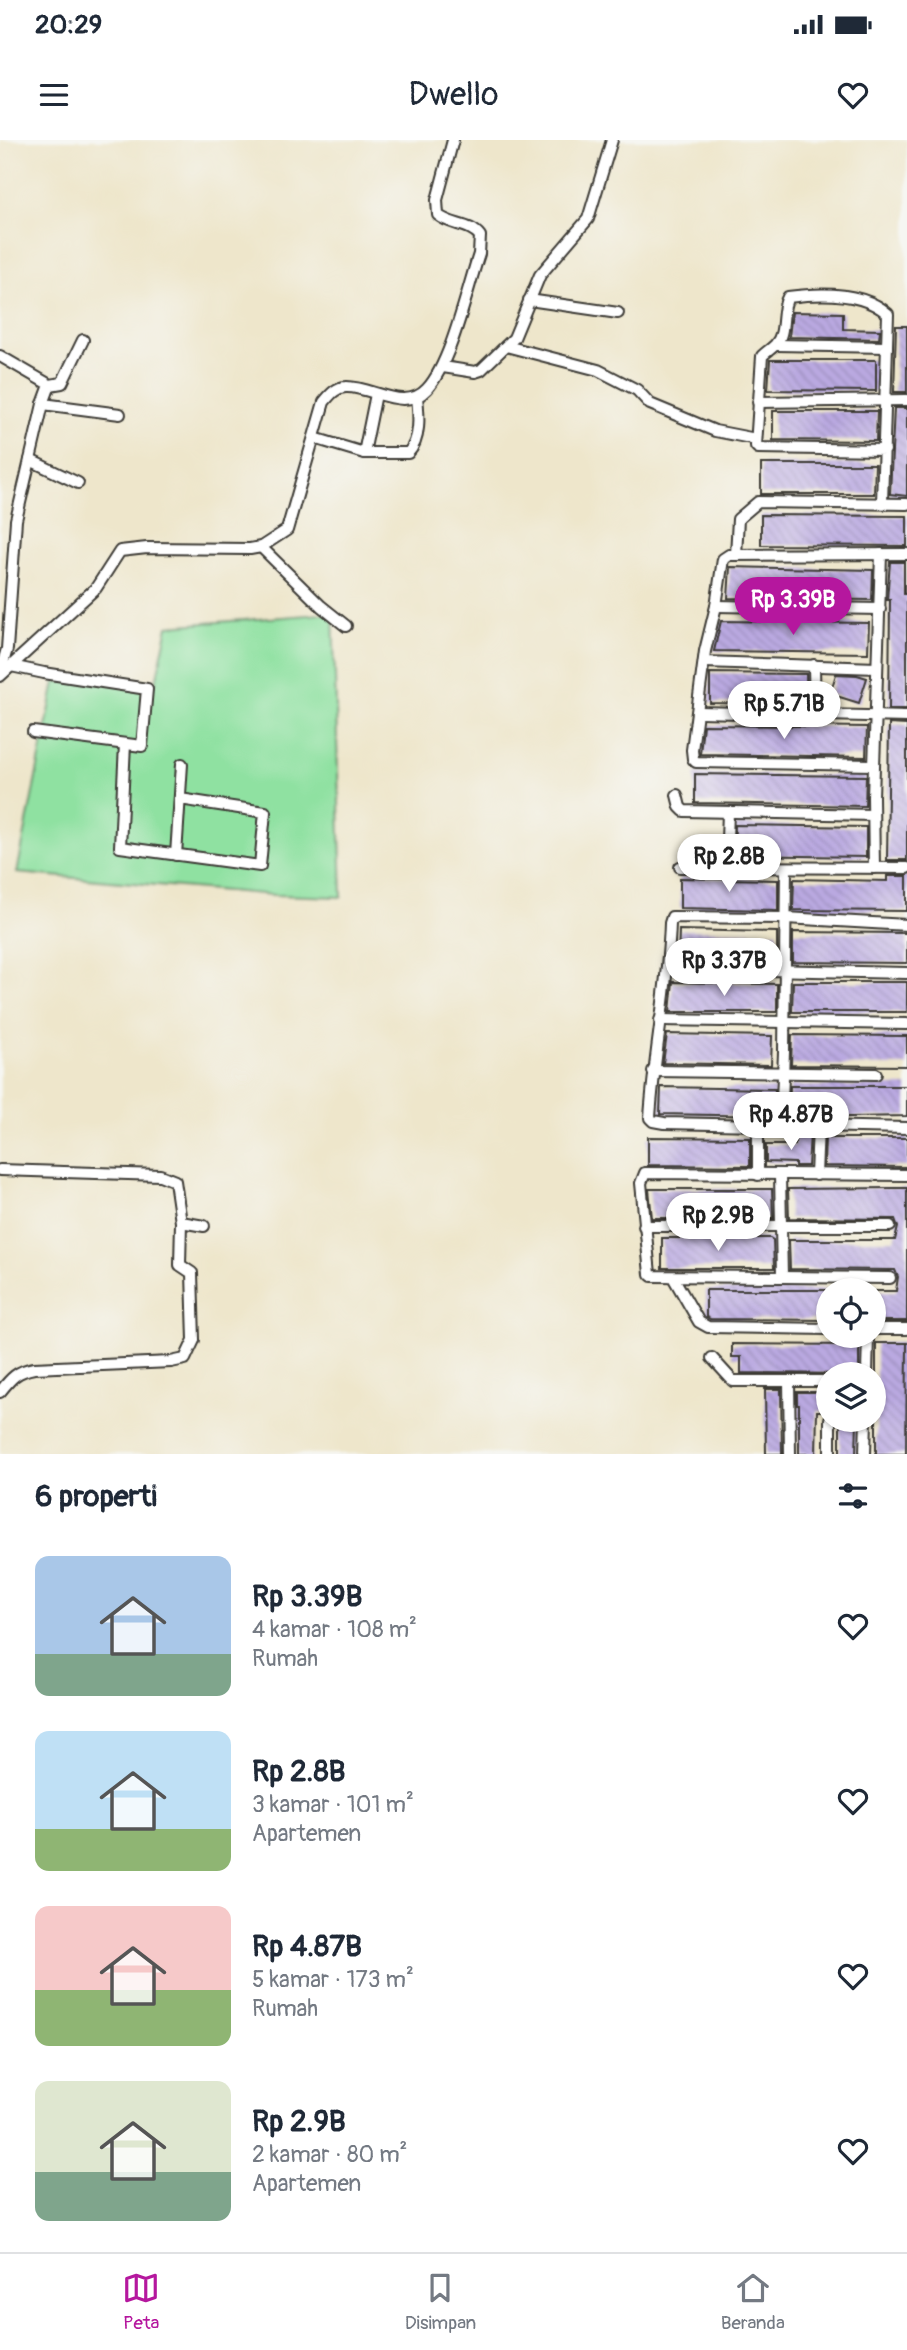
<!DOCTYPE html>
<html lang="id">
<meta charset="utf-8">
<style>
:root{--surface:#fff;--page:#f6f6f7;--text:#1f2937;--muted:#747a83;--line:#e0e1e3;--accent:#b5179e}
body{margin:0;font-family:Pangolin,sans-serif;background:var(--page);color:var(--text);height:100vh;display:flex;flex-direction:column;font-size:26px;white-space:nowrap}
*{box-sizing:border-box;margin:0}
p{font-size:23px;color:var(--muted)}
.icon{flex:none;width:38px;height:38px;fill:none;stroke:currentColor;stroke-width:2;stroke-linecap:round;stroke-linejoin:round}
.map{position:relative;height:1314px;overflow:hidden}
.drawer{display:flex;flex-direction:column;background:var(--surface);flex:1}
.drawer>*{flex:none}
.tools{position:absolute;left:816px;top:1138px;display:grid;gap:14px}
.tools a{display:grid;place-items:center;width:70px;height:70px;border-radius:50%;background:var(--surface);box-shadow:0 2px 5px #0004;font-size:35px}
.price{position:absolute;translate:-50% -60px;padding:0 16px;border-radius:24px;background:#fff;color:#222;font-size:23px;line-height:46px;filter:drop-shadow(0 2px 4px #0008)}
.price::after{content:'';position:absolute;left:50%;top:42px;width:21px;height:16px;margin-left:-10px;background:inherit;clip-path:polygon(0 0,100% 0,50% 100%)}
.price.selected{background:var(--accent);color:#fff}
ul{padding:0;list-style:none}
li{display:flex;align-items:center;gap:21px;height:175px;padding:0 35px}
li span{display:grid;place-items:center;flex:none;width:196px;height:140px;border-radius:14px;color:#555}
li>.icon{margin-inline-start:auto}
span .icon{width:84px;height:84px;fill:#fffc;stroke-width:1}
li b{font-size:30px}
h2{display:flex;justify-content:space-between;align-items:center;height:84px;padding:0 35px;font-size:30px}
.status{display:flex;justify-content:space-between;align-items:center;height:49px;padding:0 35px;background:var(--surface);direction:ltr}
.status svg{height:19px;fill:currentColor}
header{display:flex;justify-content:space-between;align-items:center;height:91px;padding:0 35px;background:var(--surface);font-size:32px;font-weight:600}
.menu{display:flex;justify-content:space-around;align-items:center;height:98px;border-top:2px solid var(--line);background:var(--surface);font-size:19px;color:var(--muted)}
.menu a{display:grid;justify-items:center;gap:4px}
.menu .selected{color:var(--accent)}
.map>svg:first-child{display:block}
.green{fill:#8fe1a1;stroke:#567e5e;stroke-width:2}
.building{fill:url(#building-back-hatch)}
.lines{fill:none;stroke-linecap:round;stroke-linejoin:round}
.minor-casing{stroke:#3c3a36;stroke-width:14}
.minor{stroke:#fff;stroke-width:10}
</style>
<div class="status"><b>20:29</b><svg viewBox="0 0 49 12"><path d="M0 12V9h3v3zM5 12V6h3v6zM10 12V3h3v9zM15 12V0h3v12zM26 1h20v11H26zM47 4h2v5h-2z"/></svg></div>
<header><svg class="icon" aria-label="menu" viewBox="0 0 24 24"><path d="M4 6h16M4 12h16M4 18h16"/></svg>Dwello<svg class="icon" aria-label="heart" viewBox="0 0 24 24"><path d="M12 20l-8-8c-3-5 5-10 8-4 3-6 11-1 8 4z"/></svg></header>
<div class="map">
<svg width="907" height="1314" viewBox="0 0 907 1314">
<defs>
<pattern id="building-back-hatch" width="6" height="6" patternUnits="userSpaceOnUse" patternTransform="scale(1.75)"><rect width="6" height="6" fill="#baa9e1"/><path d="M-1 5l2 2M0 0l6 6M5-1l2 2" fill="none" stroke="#9f91c0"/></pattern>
</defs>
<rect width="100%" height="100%" fill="#f6f6f2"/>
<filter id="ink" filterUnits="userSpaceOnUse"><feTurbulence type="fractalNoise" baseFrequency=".0143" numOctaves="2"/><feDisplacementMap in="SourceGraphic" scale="14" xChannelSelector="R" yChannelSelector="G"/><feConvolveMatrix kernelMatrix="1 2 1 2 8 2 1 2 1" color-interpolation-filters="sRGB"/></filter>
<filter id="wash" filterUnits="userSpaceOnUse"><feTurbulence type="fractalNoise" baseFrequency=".00686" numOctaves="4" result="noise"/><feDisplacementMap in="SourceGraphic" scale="28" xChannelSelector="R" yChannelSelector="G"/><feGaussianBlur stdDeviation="1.57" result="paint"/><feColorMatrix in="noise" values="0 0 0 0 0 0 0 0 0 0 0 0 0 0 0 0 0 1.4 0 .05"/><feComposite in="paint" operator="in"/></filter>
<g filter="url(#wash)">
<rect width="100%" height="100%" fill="#eee6cb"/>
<polygon class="green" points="333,473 342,757 274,755 17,733 55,542 156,542 168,486"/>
<g id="blocks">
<g class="building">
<polygon points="792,172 843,173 843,189 880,190 879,199 789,197"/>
<polygon points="896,186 907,186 907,252 894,252"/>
<polygon points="770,220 876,220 876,251 768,250"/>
<polygon points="894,268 907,268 907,356 890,354"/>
<polygon points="773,271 877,271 876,301 773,300"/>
<polygon points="761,324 875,324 874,354 761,354"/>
<polygon points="761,375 907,376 907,406 761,405"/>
<polygon points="890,422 904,422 904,454 907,454 907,569 889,569 890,460 887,460"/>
<polygon points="730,427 873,430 872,460 728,458"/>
<polygon points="721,481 869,483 868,513 714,511"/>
<polygon points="710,533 806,534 807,564 710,563"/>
<polygon points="836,534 857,535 867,538 859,563 830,554"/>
<polygon points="889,584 907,585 907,720 887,720"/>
<polygon points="703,585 867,587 866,617 700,614"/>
<polygon points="695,634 866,636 865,666 695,663"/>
<polygon points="735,685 866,687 866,717 734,715"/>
<polygon points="887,736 907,736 907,771 793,770 794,739 887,741"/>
<polygon points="680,738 778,740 778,770 680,768"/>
<polygon points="679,790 777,792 777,822 678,820"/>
<polygon points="793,792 907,793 907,823 793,822"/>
<polygon points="673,842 777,844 777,872 670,872"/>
<polygon points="793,842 907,842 907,872 792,872"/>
<polygon points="667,894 772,896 771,925 663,923"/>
<polygon points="792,895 907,896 907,926 791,925"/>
<polygon points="790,946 907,946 907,976 795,978 795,976 789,976"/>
<polygon points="661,947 775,949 773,976 660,974"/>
<polygon points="795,994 810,994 808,1026 795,1026 795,1023 766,1022 766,1005 795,1005"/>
<polygon points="648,997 750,998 750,1026 648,1025"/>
<polygon points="825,998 907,998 907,1027 824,1026"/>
<polygon points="895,1048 907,1048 907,1181 873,1181 873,1151 896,1151 898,1137 895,1130 790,1129 789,1100 895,1100 898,1087 895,1079 789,1078 788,1049"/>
<polygon points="649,1049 772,1049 773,1078 652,1078"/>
<polygon points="662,1098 770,1098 773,1100 774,1128 662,1128"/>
<polygon points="706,1150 828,1150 828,1180 710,1179 706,1177"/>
<polygon points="876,1203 907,1203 906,1314 876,1314"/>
<polygon points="732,1204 859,1205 859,1234 741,1233 741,1217 732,1217"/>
<polygon points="765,1249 781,1249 782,1314 766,1314"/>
<polygon points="797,1252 828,1252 828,1271 817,1271 816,1314 799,1314 799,1265 797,1265"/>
<polygon points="840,1279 857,1279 856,1314 840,1314"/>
</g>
</g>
</g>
<g filter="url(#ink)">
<use href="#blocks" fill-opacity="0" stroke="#3c3a36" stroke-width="2"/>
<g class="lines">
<defs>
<g id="minor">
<polyline points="529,160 618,173"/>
<polyline points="776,205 887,207"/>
<polyline points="506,206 598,230 637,250 650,264 715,291 756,299"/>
<polyline points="0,216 50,245 62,243 83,200"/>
<polyline points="443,227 475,232 481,230 514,198 540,135 588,79 612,0"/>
<polyline points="758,262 907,260"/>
<polyline points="43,264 120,274"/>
<path d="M314,298L364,313H408C421,300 419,275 417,257"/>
<polyline points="364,313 376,254"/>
<polyline points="30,320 78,343"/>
<path d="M882,363L888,174C863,151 818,153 788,157C780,171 787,193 775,205C771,209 766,212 762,216L756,306L758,308L885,310"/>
<polyline points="261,407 321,466 346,486"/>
<polyline points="736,415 738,379 758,362 907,364"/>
<polyline points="716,466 880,469"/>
<polyline points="704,522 877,528"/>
<polyline points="814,525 815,574"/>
<polyline points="11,526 44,533 147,549 142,606 33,592"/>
<polyline points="0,533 7,509 16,380 43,264 50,245"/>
<path d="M0,536L96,448L120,411L147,408L250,409L261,407L287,390L324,262C330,255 336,247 346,247C372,246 405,273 427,249C451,223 467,150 479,114L480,96C470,83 451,86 438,75L437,60L453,0"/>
<polyline points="699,572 907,577"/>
<polyline points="125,604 120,707 260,726 265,672 180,659"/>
<polyline points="874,625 696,622 693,619 692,610 705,511 716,466 723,419 729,415 907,414"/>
<polyline points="677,655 680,667 684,671 873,675"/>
<polyline points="176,715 182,624"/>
<polyline points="680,727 907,728"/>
<polyline points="726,727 728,672"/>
<polyline points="874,728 873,657 881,414"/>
<path d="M907,785L786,778L672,777L670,783C668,849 654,913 650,978L653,981L664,983L907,988"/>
<polyline points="668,828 907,833"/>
<polyline points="660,880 907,884"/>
<polyline points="653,931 876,934"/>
<polyline points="758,985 758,1035"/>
<polyline points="781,985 784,912 786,728"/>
<path d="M0,1030L160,1035L175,1041L181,1082L180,1125L192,1133L194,1200L185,1219L171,1222L34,1228C17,1231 11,1238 0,1252"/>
<polyline points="780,1035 782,1136"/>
<polyline points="816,1035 818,986"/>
<polyline points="181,1082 204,1086"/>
<polyline points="644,1086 890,1086"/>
<polyline points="673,1137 699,1182 708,1187 828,1189"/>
<polyline points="890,1138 652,1136 650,1134 641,1043 645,1033 907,1035"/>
<polyline points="873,1189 907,1189"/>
<polyline points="712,1218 733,1241 828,1241"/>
<polyline points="867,1234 868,1195"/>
<polyline points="789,1241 790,1314"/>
<polyline points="830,1314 830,1279"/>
<polyline points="865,1314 866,1279"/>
</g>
</defs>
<use href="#minor" class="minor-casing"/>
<use href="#minor" class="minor"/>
</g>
</g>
</svg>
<div class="tools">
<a><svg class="icon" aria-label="locate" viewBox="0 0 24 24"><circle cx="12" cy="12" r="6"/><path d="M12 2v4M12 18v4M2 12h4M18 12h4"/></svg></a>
<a><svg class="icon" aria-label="layers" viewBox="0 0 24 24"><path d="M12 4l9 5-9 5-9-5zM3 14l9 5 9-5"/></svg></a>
</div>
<b class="price selected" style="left:793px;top:497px">Rp 3.39B</b>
<b class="price" style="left:784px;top:601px">Rp 5.71B</b>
<b class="price" style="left:729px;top:754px">Rp 2.8B</b>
<b class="price" style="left:724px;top:858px">Rp 3.37B</b>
<b class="price" style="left:791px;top:1012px">Rp 4.87B</b>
<b class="price" style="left:718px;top:1113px">Rp 2.9B</b>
</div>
<section class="drawer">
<h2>6 properti<svg class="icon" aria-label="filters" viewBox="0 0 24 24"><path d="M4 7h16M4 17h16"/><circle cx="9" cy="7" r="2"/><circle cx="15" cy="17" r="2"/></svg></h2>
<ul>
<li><span style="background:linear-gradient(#a9c7e8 70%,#7fa58c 0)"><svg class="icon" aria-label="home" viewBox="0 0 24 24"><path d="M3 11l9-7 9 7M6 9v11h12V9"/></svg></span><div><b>Rp 3.39B</b><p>4 kamar · 108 m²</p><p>Rumah</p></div><svg class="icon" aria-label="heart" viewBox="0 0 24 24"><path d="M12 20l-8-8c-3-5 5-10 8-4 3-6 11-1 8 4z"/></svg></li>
<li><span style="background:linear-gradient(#bfe0f5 70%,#8fb573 0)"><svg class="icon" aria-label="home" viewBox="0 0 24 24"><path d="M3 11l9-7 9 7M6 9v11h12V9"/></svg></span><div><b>Rp 2.8B</b><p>3 kamar · 101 m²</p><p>Apartemen</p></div><svg class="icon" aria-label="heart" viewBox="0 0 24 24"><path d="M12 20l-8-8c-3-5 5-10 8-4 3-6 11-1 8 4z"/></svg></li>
<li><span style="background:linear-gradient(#f6c9c9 60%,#8fb573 0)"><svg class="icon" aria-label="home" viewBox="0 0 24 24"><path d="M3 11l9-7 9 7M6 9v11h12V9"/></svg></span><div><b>Rp 4.87B</b><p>5 kamar · 173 m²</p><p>Rumah</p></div><svg class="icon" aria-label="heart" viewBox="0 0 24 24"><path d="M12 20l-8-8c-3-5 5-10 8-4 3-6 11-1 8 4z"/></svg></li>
<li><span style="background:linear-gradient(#dfe7d0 65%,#7fa58c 0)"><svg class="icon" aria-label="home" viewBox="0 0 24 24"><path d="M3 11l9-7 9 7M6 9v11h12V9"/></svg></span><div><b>Rp 2.9B</b><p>2 kamar · 80 m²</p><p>Apartemen</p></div><svg class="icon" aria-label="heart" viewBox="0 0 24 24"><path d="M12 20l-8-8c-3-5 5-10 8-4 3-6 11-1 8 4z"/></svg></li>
</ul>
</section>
<nav class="menu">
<a class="selected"><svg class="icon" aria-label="map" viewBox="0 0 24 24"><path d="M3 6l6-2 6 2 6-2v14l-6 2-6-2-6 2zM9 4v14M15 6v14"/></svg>Peta</a>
<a><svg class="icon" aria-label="saved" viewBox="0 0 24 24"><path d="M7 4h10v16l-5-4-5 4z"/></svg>Disimpan</a>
<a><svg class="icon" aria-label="home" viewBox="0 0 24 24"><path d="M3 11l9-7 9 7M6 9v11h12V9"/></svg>Beranda</a>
</nav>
